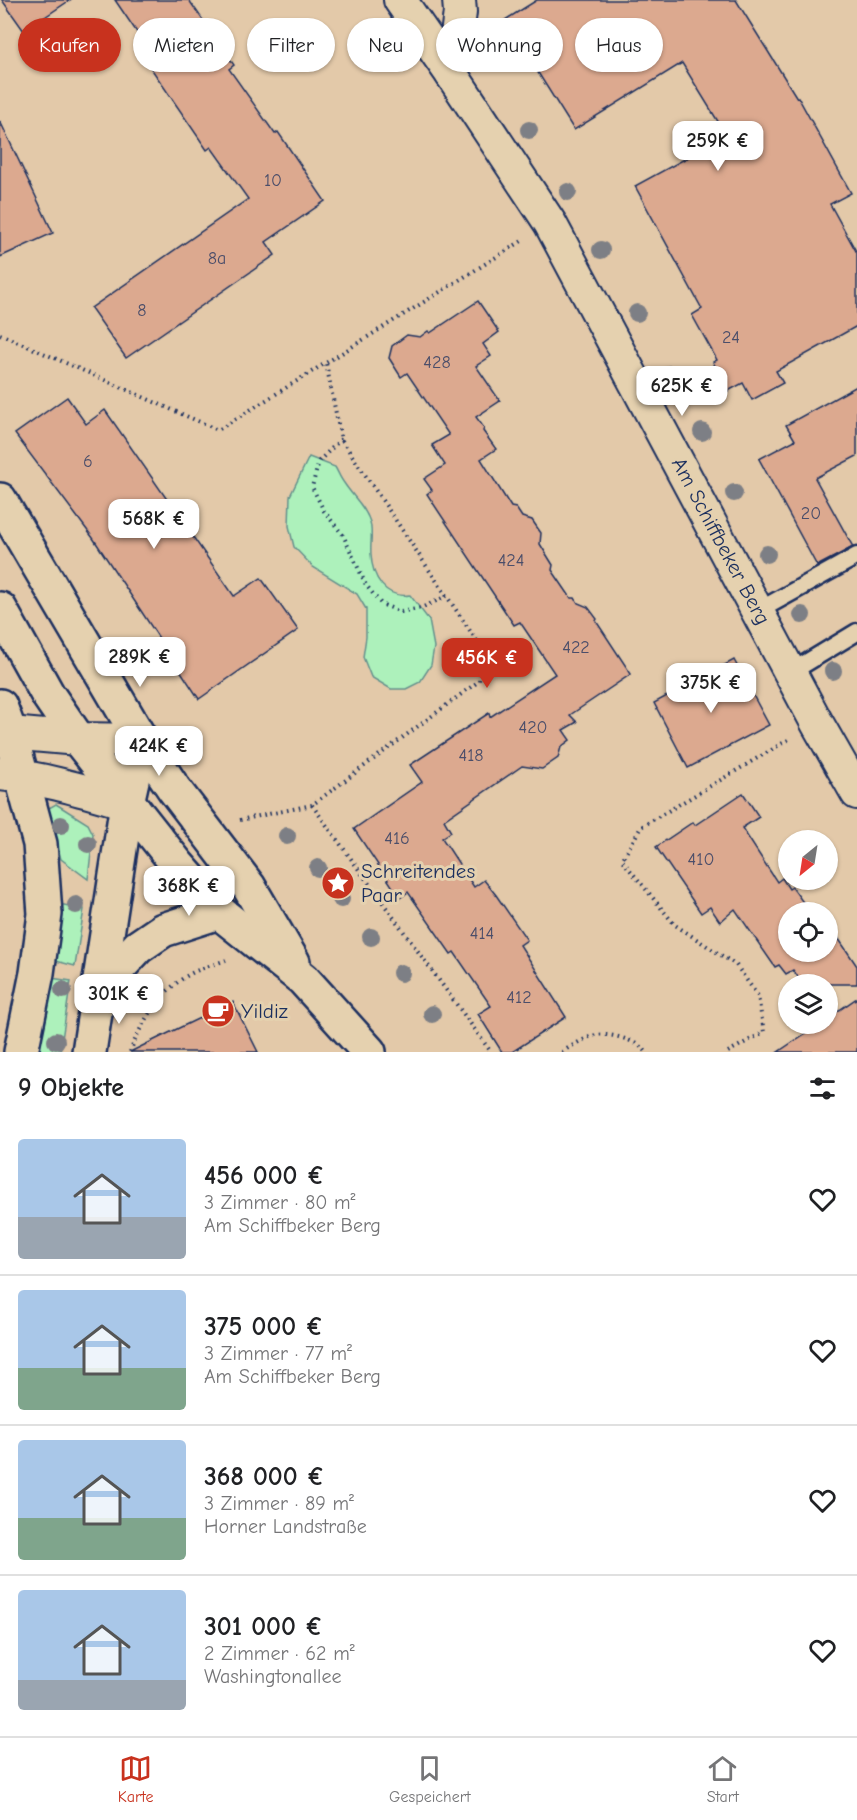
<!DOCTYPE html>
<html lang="de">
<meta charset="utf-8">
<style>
:root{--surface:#fff;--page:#f6f6f6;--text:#202124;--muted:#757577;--line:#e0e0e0;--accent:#c8321e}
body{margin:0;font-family:"Comic Neue",sans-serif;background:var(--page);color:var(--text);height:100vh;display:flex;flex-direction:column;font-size:22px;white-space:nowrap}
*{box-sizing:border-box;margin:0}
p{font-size:20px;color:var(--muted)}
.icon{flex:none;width:33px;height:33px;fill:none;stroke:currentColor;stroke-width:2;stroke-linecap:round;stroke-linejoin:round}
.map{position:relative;height:1052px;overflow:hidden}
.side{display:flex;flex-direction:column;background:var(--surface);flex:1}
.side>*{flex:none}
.guide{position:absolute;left:18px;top:18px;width:822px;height:54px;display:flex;gap:12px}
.needle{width:39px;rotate:210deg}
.controls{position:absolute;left:778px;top:830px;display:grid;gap:12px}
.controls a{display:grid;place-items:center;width:60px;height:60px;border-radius:50%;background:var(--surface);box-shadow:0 2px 4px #0004;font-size:30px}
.price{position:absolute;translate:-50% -51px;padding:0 14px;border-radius:12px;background:#fff;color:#222;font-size:20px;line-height:39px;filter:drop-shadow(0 2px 3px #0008)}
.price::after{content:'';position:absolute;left:50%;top:36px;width:18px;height:14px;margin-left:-9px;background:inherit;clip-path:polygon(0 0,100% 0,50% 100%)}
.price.active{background:var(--accent);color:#fff}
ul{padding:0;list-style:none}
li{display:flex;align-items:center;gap:18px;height:150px;padding:0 18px}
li+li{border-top:2px solid var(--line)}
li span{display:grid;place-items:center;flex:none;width:168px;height:120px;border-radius:6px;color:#555}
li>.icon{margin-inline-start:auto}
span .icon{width:72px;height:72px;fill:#fffc;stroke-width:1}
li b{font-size:26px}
h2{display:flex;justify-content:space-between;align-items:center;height:72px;padding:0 18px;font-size:26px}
.pill{padding:0 21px;border-radius:27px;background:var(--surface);box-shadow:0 2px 4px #0004;font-size:21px;line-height:54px}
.pill.active{background:var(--accent);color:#fff}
.menu{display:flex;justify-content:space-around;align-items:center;height:84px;border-top:2px solid var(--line);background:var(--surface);font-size:16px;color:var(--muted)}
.menu a{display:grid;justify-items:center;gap:3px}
.menu .active{color:var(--accent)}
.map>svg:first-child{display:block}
.green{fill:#adf1bb;stroke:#64908c;stroke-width:1.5}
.building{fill:#dca98f;stroke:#1b2f5e;stroke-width:1.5}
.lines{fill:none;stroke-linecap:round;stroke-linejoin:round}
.service-casing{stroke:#1b2f5e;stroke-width:21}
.minor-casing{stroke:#1b2f5e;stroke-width:36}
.tertiary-casing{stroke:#1b2f5e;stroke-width:38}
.secondary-casing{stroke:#1b2f5e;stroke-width:38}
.path{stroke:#1b2f5e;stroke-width:4;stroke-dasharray:1.5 4.5;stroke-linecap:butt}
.service{stroke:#e5d1af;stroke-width:16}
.minor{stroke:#e5d1af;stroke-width:32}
.tertiary{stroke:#e5d1af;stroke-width:33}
.secondary{stroke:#e5d1af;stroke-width:33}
.tree{fill:#7d7f85}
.labels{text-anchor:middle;stroke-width:6;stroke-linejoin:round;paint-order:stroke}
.number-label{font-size:18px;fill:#4b4e6a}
.street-label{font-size:21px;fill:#1b2f5e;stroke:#e5d1af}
.poi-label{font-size:21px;fill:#1b2f5e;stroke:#e5d1af;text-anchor:start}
</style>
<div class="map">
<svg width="857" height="1052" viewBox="0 0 857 1052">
<rect width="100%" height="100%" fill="#e3c9a9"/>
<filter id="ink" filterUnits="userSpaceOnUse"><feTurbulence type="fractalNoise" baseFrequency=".0167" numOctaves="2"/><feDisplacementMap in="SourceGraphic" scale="12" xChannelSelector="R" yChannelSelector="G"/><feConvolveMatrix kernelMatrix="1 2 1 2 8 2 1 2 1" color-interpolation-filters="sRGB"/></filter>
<g filter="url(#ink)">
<g class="green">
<path d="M309,457L335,467C338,472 340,478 344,483C353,497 365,506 370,522C373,532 370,544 371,554C372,577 385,599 410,595L429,620L434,647L431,665L420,682L406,689H391L371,677L363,657L366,637V609L357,594L313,567L294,547L289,526L290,496Z"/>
<polygon points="56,804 88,824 93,834 88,879 61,859 49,815 49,808"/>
<polygon points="59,904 84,909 75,966 56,961 61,926"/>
<polygon points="51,978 71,981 60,1052 35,1052"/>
</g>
<g class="building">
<polygon points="2,0 70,0 24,31"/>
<polygon points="115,0 189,0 234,65 229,69 275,134 278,132 325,201 266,242 275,255 126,358 91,308 248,199 211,147 207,150 144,58 151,53"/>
<polygon points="537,0 736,0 797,98 798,97 851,193 830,204 857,253 857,326 776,371 783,383 752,400 743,383 728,391 713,362 717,360 692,315 702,309 635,186 727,136 682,63 574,130 505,20"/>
<polygon points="0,121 53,233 0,257"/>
<polygon points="478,301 499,332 483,344 491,356 476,366 500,401 476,417 484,428 483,431 496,449 481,459 511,507 516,508 522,517 532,520 541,533 540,544 553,565 552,570 571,598 575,598 578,603 588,607 597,619 596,621 631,674 570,715 577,722 563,730 570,740 561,747 558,758 542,769 522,766 444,820 451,832 442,838 474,887 484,880 496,895 527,940 520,945 566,1017 512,1052 502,1052 478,1014 491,1006 454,952 451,954 408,892 400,898 354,829 422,782 410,765 489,713 490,717 555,674 520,622 514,625 427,494 432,490 424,479 445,465 432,445 449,435 407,373 401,377 389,358 392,346 407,335 420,337 428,331 430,333"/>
<polygon points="857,386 857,456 815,478 853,547 817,566 759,459 795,440 786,425"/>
<polygon points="67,397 86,424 105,410 234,596 261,578 298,630 199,699 93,538 15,434"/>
<polygon points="734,660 769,725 688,768 654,703"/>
<polygon points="743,793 759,817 742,828 777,882 782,878 789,889 792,887 810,912 789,912 789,951 828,951 828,923 857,966 857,984 803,984 793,970 786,974 779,965 775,967 735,909 720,922 710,907 701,913 656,847 693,822 695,825"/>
<polygon points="857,998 857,1052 778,1052 821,1023 828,1023 828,1018"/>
<polygon points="233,1002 258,1052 130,1052 181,1027"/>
</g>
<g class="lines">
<defs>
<g id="service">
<polyline points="758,611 857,556"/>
<polyline points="791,672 857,632"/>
</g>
<g id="minor">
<polyline points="400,0 452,75 550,223 817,723 857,793"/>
<polyline points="452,75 460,12 459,0"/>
<polyline points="0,735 10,733 78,739 141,740"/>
<path d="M0,774C44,778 85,791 127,803"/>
</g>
<g id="tertiary">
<polyline points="10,733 40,844 45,914 37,973 21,1052"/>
<polyline points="98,990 138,947 163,930 219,912"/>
<polyline points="89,1052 127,803 141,740"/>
</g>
<g id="secondary">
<polyline points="0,500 141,740 174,789 249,887 293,962"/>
<polyline points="0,609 48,695 78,739 177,864 219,912 303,979 369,1052"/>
<polyline points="0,706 10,733"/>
</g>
</defs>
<use href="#service" class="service-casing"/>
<use href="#minor" class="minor-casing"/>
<use href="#tertiary" class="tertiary-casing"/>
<use href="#secondary" class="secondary-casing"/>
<g class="path">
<polyline points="0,334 218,430 522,241"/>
<polyline points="341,439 319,461 312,487 324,511 343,535 366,585 381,604 401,612 421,608 447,596"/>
<polyline points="312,805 491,1052"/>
<polyline points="240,820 312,805 479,681 483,650 341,439 326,363"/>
<path d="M130,1052C143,1019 162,987 196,971C205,967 216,964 226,960"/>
<path d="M562,1052C571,1046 582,1040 592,1036C605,1031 638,1040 646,1052"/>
<polyline points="728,1052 764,1032 758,996 736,965 675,925 622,860 641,827 788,740"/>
</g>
<use href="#service" class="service"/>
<use href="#minor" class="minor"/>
<use href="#tertiary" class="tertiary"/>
<use href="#secondary" class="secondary"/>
</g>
<g class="tree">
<circle cx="481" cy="49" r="9"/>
<circle cx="529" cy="130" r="9"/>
<circle cx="568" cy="192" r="9"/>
<circle cx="601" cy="250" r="9"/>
<circle cx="637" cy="313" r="9"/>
<circle cx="670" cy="374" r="9"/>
<circle cx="702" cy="432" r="9"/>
<circle cx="734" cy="493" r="9"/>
<circle cx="767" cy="554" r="9"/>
<circle cx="802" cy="615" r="9"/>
<circle cx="833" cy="671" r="9"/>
<circle cx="61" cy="825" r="9"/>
<circle cx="287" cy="836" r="9"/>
<circle cx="88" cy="844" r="9"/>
<circle cx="318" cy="868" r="9"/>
<circle cx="341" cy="899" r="9"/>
<circle cx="76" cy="905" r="9"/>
<circle cx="371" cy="937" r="9"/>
<circle cx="401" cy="973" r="9"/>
<circle cx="63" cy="990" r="9"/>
<circle cx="432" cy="1014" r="9"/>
<circle cx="56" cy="1041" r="9"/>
</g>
</g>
<defs>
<symbol id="sight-disc" viewBox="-11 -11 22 22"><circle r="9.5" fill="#c8321e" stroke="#e5d1af"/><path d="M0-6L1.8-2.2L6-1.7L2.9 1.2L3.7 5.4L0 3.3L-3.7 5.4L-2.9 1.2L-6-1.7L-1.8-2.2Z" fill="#fff"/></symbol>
<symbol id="cafe-disc" viewBox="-11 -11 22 22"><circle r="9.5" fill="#c8321e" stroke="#e5d1af"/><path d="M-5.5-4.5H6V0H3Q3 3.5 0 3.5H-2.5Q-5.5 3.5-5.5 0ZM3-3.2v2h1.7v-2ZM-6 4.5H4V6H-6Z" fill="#fff"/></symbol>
</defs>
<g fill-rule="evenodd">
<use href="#sight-disc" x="319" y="864" width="38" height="38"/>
<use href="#cafe-disc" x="199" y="992" width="38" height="38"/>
</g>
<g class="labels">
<g class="number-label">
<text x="273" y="186">10</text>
<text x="217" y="264">8a</text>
<text x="142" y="316">8</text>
<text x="731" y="343">24</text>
<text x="437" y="368">428</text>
<text x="88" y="467">6</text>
<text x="811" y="519">20</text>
<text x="511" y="566">424</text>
<text x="576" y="653">422</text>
<text x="533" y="733">420</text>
<text x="471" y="761">418</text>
<text x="397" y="844">416</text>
<text x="701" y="865">410</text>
<text x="482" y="939">414</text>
<text x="519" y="1003">412</text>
</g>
<g class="street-label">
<text transform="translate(721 541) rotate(62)" y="7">Am Schiffbeker Berg</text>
</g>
<g class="poi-label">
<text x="361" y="878">Schreitendes<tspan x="361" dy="24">Paar</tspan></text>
<text x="241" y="1018">Yildiz</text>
</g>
</g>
</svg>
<div class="controls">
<a><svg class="needle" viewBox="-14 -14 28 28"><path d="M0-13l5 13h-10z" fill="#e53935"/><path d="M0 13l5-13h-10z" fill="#757577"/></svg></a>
<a><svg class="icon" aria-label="locate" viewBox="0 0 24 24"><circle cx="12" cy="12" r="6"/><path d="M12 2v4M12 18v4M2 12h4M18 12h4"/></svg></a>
<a><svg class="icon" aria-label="layers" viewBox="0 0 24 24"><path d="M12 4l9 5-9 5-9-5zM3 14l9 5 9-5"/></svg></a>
</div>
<b class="price" style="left:718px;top:172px">259K €</b>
<b class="price" style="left:682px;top:417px">625K €</b>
<b class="price" style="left:154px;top:550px">568K €</b>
<b class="price" style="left:140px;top:688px">289K €</b>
<b class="price active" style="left:487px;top:689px">456K €</b>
<b class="price" style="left:711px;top:714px">375K €</b>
<b class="price" style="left:159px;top:777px">424K €</b>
<b class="price" style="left:189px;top:917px">368K €</b>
<b class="price" style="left:119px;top:1025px">301K €</b>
<div class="guide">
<a class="pill active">Kaufen</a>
<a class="pill">Mieten</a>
<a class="pill">Filter</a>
<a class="pill">Neu</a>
<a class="pill">Wohnung</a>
<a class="pill">Haus</a>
</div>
</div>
<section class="side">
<h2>9 Objekte<svg class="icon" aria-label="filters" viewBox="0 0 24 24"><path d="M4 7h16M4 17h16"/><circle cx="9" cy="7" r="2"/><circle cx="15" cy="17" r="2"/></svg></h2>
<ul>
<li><span style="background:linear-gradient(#a9c7e8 65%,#9aa5b1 0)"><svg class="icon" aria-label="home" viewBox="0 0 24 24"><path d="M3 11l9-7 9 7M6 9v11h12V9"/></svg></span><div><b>456 000 €</b><p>3 Zimmer · 80 m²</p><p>Am Schiffbeker Berg</p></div><svg class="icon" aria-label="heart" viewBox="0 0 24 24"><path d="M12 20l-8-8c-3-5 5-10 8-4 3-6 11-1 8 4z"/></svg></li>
<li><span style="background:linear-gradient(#a9c7e8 65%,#7fa58c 0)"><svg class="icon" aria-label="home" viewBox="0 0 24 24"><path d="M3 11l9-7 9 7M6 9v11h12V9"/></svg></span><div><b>375 000 €</b><p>3 Zimmer · 77 m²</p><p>Am Schiffbeker Berg</p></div><svg class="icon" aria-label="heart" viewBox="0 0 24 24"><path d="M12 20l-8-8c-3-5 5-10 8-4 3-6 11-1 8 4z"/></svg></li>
<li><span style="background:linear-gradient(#a9c7e8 65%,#7fa58c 0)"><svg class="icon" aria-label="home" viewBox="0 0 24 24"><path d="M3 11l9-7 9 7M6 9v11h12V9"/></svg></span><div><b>368 000 €</b><p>3 Zimmer · 89 m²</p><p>Horner Landstraße</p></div><svg class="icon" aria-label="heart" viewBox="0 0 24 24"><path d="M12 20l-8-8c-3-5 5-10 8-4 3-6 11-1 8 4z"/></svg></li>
<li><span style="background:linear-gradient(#a9c7e8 75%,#9aa5b1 0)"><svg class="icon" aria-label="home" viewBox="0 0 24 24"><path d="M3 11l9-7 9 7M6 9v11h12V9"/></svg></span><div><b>301 000 €</b><p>2 Zimmer · 62 m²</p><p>Washingtonallee</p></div><svg class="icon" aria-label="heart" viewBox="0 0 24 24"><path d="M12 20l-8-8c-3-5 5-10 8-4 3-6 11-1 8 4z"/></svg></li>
</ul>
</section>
<nav class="menu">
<a class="active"><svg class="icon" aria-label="map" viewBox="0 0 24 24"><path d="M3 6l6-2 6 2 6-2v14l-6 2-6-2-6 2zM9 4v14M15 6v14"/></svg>Karte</a>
<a><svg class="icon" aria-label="saved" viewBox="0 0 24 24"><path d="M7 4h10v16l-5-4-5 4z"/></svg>Gespeichert</a>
<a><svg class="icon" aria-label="home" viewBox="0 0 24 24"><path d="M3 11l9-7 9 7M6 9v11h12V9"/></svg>Start</a>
</nav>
